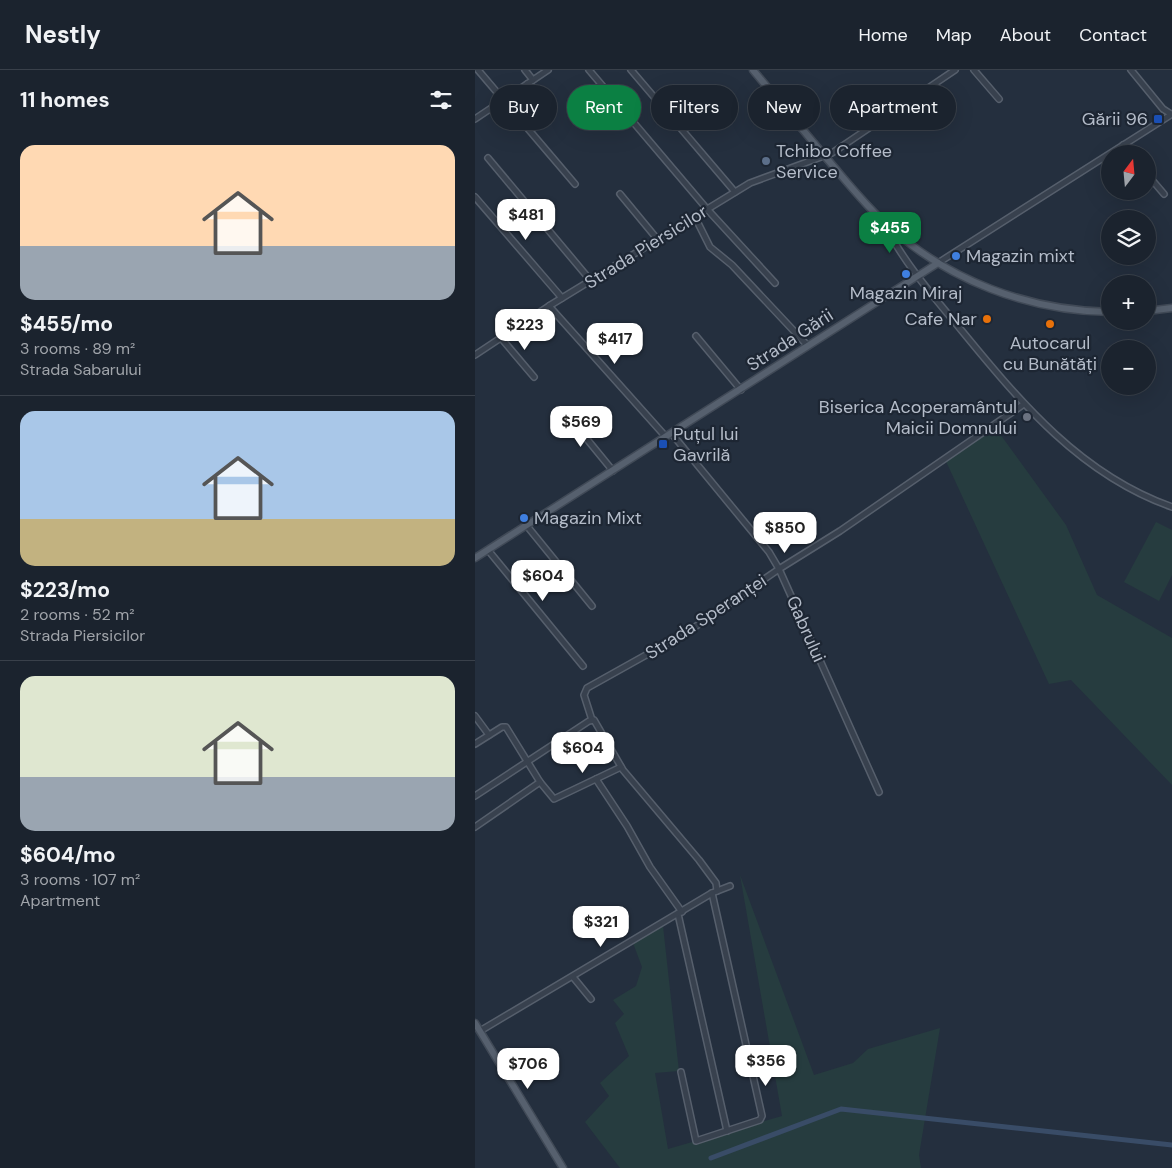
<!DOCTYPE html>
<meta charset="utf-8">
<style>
:root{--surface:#1b232e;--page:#242b36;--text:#f1f3f6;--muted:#a0a4aa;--line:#39404a;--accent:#0b8043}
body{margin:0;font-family:"DM Sans",sans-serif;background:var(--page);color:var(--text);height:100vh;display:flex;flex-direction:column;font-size:19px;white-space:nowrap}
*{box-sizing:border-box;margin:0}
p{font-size:16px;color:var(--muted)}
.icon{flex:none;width:28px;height:28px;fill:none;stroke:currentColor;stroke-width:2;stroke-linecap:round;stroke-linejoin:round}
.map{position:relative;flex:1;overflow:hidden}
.details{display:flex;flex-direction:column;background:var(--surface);width:475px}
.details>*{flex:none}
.guide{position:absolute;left:15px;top:15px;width:475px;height:45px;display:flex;gap:10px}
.needle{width:32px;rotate:16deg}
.tools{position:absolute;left:626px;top:75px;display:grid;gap:10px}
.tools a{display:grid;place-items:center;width:55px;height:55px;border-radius:50%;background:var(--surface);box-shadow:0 5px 20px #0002,0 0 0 1px var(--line);font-size:25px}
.price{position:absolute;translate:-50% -42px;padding:0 11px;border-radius:10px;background:#fff;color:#222;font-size:16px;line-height:32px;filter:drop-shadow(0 1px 2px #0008)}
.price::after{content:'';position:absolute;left:50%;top:30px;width:15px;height:11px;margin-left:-8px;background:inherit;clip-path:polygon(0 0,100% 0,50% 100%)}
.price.active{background:var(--accent);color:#fff}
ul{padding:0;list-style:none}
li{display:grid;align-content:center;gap:10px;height:265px;padding:0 20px}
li+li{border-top:1px solid var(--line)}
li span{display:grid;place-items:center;height:155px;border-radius:15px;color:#555}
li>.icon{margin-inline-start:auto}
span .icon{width:90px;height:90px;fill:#fffc;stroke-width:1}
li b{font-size:21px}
h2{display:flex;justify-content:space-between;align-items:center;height:60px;padding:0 20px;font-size:21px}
.tag{padding:0 18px;border-radius:22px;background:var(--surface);box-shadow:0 5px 20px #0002,0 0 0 1px var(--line);font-size:18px;line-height:45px}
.tag.active{background:var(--accent);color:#fff}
header{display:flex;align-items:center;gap:30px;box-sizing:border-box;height:70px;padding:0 25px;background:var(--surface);border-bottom:1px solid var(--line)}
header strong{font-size:24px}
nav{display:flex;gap:28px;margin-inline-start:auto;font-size:18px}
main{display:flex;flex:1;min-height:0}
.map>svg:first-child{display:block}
.green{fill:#263c3f}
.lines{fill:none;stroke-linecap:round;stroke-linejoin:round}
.canal{stroke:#394c67;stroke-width:5}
.minor-casing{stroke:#565f6c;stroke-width:8}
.major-casing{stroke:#414a57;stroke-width:9}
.minor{stroke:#38414e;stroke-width:5}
.major{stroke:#56606e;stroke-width:6}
.transit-dot{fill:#1a4fb4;stroke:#1d2633;stroke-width:2}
.service-dot{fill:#5c6f8a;stroke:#1d2633;stroke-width:2}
.shop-dot{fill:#3f7fe0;stroke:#1d2633;stroke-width:2}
.food-dot{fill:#e8710a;stroke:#1d2633;stroke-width:2}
.worship-dot{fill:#6b7280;stroke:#1d2633;stroke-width:2}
.labels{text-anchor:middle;stroke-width:4.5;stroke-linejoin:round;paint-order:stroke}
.poi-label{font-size:18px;fill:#b4bcc9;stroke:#1d2633;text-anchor:start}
.street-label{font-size:18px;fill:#b4bcc9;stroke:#1d2633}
</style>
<header>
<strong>Nestly</strong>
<nav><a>Home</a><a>Map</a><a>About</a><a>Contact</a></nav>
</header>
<main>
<section class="details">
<h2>11 homes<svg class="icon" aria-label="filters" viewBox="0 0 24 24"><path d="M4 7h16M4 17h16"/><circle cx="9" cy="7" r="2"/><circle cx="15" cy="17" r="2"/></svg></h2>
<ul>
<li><span style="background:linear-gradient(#ffd9b3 65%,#9aa5b1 0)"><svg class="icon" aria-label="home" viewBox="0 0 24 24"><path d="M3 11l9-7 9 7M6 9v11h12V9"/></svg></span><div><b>$455/mo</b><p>3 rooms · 89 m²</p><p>Strada Sabarului</p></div></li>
<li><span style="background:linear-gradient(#a9c7e8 70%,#c2b280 0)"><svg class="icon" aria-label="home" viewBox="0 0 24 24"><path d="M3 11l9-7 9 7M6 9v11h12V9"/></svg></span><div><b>$223/mo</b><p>2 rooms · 52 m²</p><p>Strada Piersicilor</p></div></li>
<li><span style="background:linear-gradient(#dfe7d0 65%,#9aa5b1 0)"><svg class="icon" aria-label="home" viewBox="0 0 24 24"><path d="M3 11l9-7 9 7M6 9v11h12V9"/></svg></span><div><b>$604/mo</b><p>3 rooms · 107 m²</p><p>Apartment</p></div></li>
</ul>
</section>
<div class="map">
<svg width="697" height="1098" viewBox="0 0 697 1098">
<rect width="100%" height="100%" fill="#242f3e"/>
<g class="green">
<polygon points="517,353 591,455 622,525 697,568 697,715 596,610 574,614 469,387"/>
<polygon points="681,452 697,460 697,505 684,531 649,512"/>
<polygon points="265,805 339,1005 378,993 393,979 465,958 444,1085 446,1098 145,1098 110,1052 134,1026 125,1013 154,986 140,953 149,944 138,930 161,916 167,897 158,873 188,856 204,1001 180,1003 193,1079 307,1046"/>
</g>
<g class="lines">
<polyline class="canal" points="236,1088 366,1039 697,1075"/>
<defs>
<g id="minor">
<polyline points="3,0 100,114"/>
<polyline points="50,0 58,10"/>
<polyline points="114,0 232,139 300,213"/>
<polyline points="156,0 260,122"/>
<polyline points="499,0 524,29"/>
<polyline points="656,0 688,39 696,44"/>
<polyline points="52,14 76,43"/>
<polyline points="0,49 73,0"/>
<polyline points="648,75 655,84"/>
<polyline points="13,88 116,211"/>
<polyline points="672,104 689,124"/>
<polyline points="145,124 183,170"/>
<polyline points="0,127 87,228"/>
<polyline points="220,147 235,177 257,195 333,276"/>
<path d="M409,153C428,192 459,227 487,261C546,333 606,405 697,437"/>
<polyline points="463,193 697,44"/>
<polyline points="74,236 191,367"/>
<polyline points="221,266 266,320"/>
<polyline points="26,268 59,307"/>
<polyline points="0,285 74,236 275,113 357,83 480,0"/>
<polyline points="89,341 138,401"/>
<polyline points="197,364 294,482 304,499 404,722"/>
<polyline points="52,456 117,536"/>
<polyline points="13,480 108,596"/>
<polyline points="0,646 14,665"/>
<polyline points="117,650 109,625 112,618 214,561 304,499 365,461 549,334"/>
<polyline points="0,674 27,657 31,657 65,712 79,729 146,697"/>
<polyline points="121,709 152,756 175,797 207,842"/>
<polyline points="0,726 114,651 119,650 148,700 224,790 241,813 242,821"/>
<polyline points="0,757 65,712"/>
<polyline points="203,844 252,1061"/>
<polyline points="98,907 116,929"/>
<polyline points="5,961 237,823 255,816"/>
<polyline points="206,1002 221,1071 285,1050 287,1046 237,823"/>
</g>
<g id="major">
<path d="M278,0C303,30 328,60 353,90C372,112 390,135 411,154C472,210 553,241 635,242"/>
<polyline points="672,241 697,238"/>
<polyline points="0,488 463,193"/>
<polyline points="0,953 88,1098"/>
</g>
</defs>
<use href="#minor" class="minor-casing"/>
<use href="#major" class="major-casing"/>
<use href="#minor" class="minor"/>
<use href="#major" class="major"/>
</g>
<g class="transit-dot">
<rect x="678" y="44" width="10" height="10" rx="2.5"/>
<rect x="183" y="369" width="10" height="10" rx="2.5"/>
</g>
<circle class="service-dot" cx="291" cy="91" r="5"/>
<g class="shop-dot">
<circle cx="481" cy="186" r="5"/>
<circle cx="431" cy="204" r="5"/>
<circle cx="49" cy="448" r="5"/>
</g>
<g class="food-dot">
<circle cx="512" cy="249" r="5"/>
<circle cx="575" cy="254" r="5"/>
</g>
<circle class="worship-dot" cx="552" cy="347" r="5"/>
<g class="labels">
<g class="poi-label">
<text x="673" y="55" text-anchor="end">Gării 96</text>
<text x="301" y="87">Tchibo Coffee<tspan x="301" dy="21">Service</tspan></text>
<text x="491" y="192">Magazin mixt</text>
<text x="431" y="229" text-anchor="middle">Magazin Miraj</text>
<text x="502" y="255" text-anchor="end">Cafe Nar</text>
<text x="575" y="279" text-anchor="middle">Autocarul<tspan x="575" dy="21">cu Bunătăți</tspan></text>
<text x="542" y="343" text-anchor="end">Biserica Acoperamântul<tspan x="542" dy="21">Maicii Domnului</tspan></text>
<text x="198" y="370">Puțul lui<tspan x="198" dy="21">Gavrilă</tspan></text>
<text x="59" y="454">Magazin Mixt</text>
</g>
<g class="street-label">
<text transform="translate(171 177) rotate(-32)" y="6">Strada Piersicilor</text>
<text transform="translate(315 270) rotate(-33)" y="6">Strada Gării</text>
<text transform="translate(231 547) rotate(-33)" y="6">Strada Speranței</text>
<text transform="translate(331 559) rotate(66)" y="6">Gabrului</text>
</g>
</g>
</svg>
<div class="tools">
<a><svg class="needle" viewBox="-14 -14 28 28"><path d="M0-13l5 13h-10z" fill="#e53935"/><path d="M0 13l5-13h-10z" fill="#a0a4aa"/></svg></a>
<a><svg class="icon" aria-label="layers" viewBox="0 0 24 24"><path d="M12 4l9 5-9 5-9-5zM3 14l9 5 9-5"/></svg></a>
<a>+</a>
<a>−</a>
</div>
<b class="price" style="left:51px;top:171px">$481</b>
<b class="price active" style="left:415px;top:184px">$455</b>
<b class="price" style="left:50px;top:281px">$223</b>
<b class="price" style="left:140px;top:295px">$417</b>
<b class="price" style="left:106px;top:378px">$569</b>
<b class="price" style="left:310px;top:484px">$850</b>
<b class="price" style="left:68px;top:532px">$604</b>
<b class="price" style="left:108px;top:704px">$604</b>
<b class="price" style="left:126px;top:878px">$321</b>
<b class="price" style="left:291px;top:1017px">$356</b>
<b class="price" style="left:53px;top:1020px">$706</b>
<div class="guide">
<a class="tag">Buy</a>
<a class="tag active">Rent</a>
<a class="tag">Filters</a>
<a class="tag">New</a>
<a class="tag">Apartment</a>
</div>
</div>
</main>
